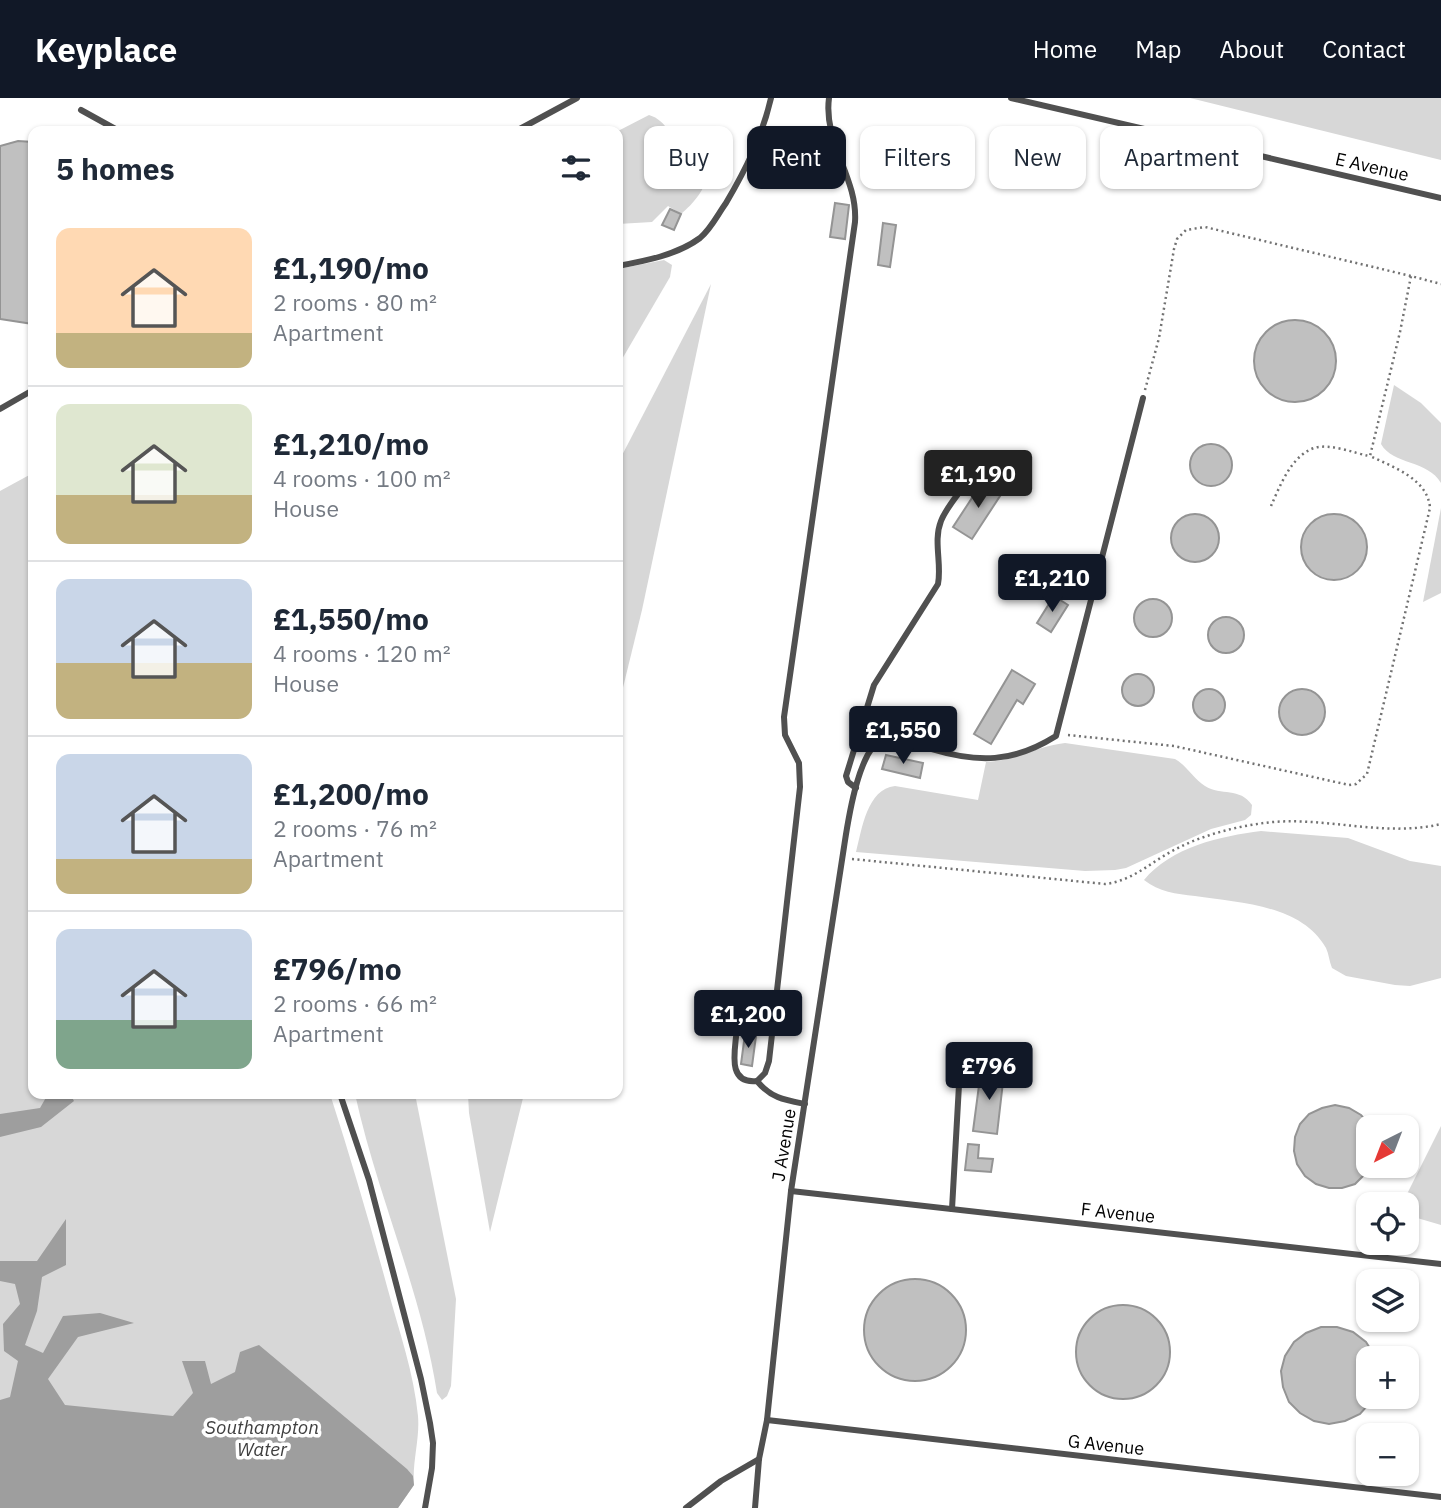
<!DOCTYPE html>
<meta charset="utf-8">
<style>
:root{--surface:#fff;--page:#f6f6f7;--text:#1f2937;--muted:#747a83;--line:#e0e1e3;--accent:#111827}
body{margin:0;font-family:"IBM Plex Sans",sans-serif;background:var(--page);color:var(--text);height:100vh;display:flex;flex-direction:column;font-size:26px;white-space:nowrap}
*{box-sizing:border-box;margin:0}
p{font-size:23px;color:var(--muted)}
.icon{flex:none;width:38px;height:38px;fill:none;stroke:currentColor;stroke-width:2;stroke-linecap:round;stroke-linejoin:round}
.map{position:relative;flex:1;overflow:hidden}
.sheet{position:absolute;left:28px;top:28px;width:595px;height:973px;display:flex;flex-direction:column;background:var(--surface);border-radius:14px;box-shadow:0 2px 5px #0004}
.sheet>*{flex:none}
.hud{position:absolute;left:644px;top:28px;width:665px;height:63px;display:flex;gap:14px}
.needle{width:46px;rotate:222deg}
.tools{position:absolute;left:1356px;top:1017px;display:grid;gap:14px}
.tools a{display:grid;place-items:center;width:63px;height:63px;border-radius:14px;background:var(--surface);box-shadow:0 2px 5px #0004;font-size:35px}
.price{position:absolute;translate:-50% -60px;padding:0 16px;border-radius:7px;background:var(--accent);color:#fff;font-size:23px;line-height:46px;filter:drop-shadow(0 2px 4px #0008)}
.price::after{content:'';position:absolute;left:50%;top:42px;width:21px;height:16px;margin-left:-10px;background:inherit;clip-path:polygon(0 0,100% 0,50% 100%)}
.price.on{background:#222;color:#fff}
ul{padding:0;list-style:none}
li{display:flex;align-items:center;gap:21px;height:175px;padding:0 28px}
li+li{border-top:2px solid var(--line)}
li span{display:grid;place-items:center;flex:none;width:196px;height:140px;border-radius:14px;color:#555}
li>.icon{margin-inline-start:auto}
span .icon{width:84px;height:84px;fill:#fffc;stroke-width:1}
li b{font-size:30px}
h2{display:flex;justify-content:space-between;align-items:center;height:84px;padding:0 28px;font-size:30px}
.tag{padding:0 24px;border-radius:14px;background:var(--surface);box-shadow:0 2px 5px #0004;font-size:24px;line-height:63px}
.tag.on{background:var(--accent);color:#fff}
header{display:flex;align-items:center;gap:42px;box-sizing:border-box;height:98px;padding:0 35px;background:var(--accent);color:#fff}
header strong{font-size:33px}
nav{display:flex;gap:38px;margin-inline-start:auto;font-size:24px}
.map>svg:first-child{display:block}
.green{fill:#d7d7d7}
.water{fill:#9e9e9e}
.building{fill:#c0c0c0;stroke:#949494;stroke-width:2}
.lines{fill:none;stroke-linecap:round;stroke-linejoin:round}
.path{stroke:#727272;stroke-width:2.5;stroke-dasharray:2 3.5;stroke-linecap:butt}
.lane{stroke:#505050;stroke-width:6}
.labels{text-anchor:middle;stroke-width:7;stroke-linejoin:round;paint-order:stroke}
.street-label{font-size:18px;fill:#000;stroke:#fff}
.water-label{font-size:19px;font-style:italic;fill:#3f3f3f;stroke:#fff}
</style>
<header>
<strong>Keyplace</strong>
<nav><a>Home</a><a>Map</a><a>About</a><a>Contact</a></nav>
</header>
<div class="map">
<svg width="1441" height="1410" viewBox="0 0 1441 1410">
<rect width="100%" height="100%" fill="#fff"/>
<g class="green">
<polygon points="1190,0 1441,0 1441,62"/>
<path d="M649,17C667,22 674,44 686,57C692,64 701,68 708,75C706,91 693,106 681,116L668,108L652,124L618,126V33Z"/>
<polygon points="664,162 672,167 670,179 618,268 618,171"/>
<polygon points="711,186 642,512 618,610 618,365"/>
<path d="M1394,287L1421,305L1441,325V385C1428,362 1393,367 1381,346Z"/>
<path d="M33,375V996H330C351,1061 370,1126 388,1192C399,1233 414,1275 418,1318C420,1341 412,1364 414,1387L398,1410H0V393Z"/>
<polygon points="1441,410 1441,495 1423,504"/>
<path d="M1065,645L1175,661C1187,668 1194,681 1205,688C1221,698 1240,689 1252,707L1251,717L1245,722L1211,731L1126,770L1115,772L1085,773L856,754C862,731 867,691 895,688L978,702L986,664C1014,663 1037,648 1065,645Z"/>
<path d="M1261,733L1348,740L1410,763L1441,768V880L1410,888L1395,887L1346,878L1332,870C1329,863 1329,856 1326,850C1301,806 1239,805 1195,798C1176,796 1159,794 1144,782C1171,749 1221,738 1261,733Z"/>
<path d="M355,996H415L456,1201L451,1288L447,1298L442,1302L437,1295C421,1192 377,1097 355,996Z"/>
<polygon points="468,996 524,996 490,1134 469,1015"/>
<polygon points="1441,1028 1441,1127 1407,1117 1407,1106 1402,1106"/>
</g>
<g class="water">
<polygon points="48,996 70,996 74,1003 41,1029 0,1039 0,1016 40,1010"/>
<polygon points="66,1121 66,1167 42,1179 37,1213 25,1247 43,1255 63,1218 100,1215 134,1225 78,1239 48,1281 65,1307 173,1318 193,1295 182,1263 205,1263 211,1286 235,1274 240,1254 259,1247 407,1371 413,1378 414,1387 398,1410 0,1410 0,1302 10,1299 18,1263 4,1253 3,1226 20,1206 15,1186 0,1183 0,1163 37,1163"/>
</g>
<g class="building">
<polygon points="18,43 33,44 33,226 0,221 0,48"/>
<polygon points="835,105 849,107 845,141 830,139"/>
<polygon points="670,111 681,116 674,132 662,127"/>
<polygon points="883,125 896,127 890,169 878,167"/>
<circle cx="1295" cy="263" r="41"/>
<circle cx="1211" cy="367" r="21"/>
<polygon points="983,383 1002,395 972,441 953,429"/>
<circle cx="1334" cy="449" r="33"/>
<circle cx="1195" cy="440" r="24"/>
<polygon points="1054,498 1068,507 1051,534 1037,525"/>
<circle cx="1153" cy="520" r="19"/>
<circle cx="1226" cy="537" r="18"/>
<polygon points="1012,572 1035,586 1023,606 1017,602 991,646 974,636"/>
<circle cx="1138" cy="592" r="16"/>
<circle cx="1209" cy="607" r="16"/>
<circle cx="1302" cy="614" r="23"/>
<polygon points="886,657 923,665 920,680 882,671"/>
<polygon points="745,936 756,938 752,968 741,966"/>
<polygon points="981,972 1004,975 997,1036 973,1033"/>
<polygon points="1335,1007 1349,1010 1361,1017 1368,1025 1368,1073 1355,1086 1342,1090 1329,1090 1316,1086 1305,1078 1297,1066 1294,1053 1295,1039 1300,1026 1309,1016 1322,1010"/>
<polygon points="968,1046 979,1047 978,1060 993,1061 991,1074 965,1072"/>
<circle cx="915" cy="1232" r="51"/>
<circle cx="1123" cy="1254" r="47"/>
<polygon points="1321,1229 1337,1229 1353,1234 1366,1244 1376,1260 1368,1260 1368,1298 1376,1298 1360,1316 1345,1323 1329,1326 1314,1323 1300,1315 1289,1304 1283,1289 1281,1273 1285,1258 1294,1244 1306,1235"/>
</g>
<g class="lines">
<g class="path">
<polyline points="1145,292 1159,240 1174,151 1177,141 1186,132 1205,129 1411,178"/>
<path d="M1271,408C1280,388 1291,358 1314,350C1330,345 1354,355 1369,358"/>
<path d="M1068,637L1174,648L1349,687L1356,686L1367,676L1430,410C1428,381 1393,369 1370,358L1400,234L1411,178L1441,186"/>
<path d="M852,761L1105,786C1133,783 1152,763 1176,751C1203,737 1234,729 1264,725C1320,717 1384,740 1441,726"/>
</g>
<g class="lane">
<polyline points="1011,0 1441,100"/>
<polyline points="81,12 119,33"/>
<polyline points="516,33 577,0"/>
<path d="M618,168C645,163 677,157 700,140C711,131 718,116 726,105C746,71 762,39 771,0"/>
<polyline points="0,311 33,292"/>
<path d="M856,690L848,684L846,678L874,587L938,486C942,466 933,443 941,423C946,410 958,397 966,385"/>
<path d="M736,939C734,958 729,986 757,983"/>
<polyline points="340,996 369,1082 421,1281 430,1325 433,1345 432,1370 425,1410"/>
<path d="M805,1006C784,1002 771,1000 757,983L765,975L769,963L800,689L799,665L785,637L784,619L855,124C858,80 823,45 829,0"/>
<polyline points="791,1093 1441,1166"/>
<polyline points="952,1111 960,969"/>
<polyline points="767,1322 1441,1399"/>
<polyline points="686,1410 721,1383 759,1361"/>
<path d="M755,1410L759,1361L767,1322L791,1093L844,749C848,723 858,652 883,640C900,640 915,646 931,651C978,665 1013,665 1056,638L1143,300"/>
</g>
</g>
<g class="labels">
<g class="street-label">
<text transform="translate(1372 69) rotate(13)" y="6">E Avenue</text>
<text transform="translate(784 1047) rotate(-81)" y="6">J Avenue</text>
<text transform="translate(1118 1115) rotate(6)" y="6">F Avenue</text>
<text transform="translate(1106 1347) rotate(6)" y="6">G Avenue</text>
</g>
<g class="water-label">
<text x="262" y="1336">Southampton<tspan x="262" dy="22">Water</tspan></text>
</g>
</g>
</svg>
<div class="tools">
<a><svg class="needle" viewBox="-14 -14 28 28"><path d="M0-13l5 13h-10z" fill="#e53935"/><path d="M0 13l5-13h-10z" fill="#747a83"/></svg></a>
<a><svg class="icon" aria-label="locate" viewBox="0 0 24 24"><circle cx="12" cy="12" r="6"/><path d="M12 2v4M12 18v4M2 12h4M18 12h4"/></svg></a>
<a><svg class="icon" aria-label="layers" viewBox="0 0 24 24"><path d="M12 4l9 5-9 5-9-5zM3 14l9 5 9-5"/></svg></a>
<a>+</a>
<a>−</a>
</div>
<b class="price on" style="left:978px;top:412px">£1,190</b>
<b class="price" style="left:1052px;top:516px">£1,210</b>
<b class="price" style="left:903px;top:668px">£1,550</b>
<b class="price" style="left:748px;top:952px">£1,200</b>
<b class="price" style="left:989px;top:1004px">£796</b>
<div class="hud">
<a class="tag">Buy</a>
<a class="tag on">Rent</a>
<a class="tag">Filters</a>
<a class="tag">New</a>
<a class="tag">Apartment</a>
</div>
<section class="sheet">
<h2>5 homes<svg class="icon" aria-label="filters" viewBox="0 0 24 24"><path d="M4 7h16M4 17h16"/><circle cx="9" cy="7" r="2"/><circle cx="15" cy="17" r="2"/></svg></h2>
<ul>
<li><span style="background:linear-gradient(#ffd9b3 75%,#c2b280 0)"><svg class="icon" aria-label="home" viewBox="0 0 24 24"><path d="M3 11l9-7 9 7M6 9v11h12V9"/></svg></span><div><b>£1,190/mo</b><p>2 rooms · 80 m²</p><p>Apartment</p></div></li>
<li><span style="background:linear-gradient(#dfe7d0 65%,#c2b280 0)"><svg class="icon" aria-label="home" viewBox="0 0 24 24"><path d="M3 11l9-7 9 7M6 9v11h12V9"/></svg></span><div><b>£1,210/mo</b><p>4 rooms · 100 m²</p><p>House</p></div></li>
<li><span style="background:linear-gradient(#c9d6e8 60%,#c2b280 0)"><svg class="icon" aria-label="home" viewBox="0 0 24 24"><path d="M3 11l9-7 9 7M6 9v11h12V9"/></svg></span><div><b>£1,550/mo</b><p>4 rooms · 120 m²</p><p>House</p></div></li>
<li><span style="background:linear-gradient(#c9d6e8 75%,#c2b280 0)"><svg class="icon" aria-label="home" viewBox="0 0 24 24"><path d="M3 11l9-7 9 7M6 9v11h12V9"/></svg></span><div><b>£1,200/mo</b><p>2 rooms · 76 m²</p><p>Apartment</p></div></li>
<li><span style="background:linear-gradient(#c9d6e8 65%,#7fa58c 0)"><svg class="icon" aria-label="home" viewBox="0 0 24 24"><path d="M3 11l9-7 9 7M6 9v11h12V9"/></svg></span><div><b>£796/mo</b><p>2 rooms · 66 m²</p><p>Apartment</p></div></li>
</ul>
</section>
</div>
